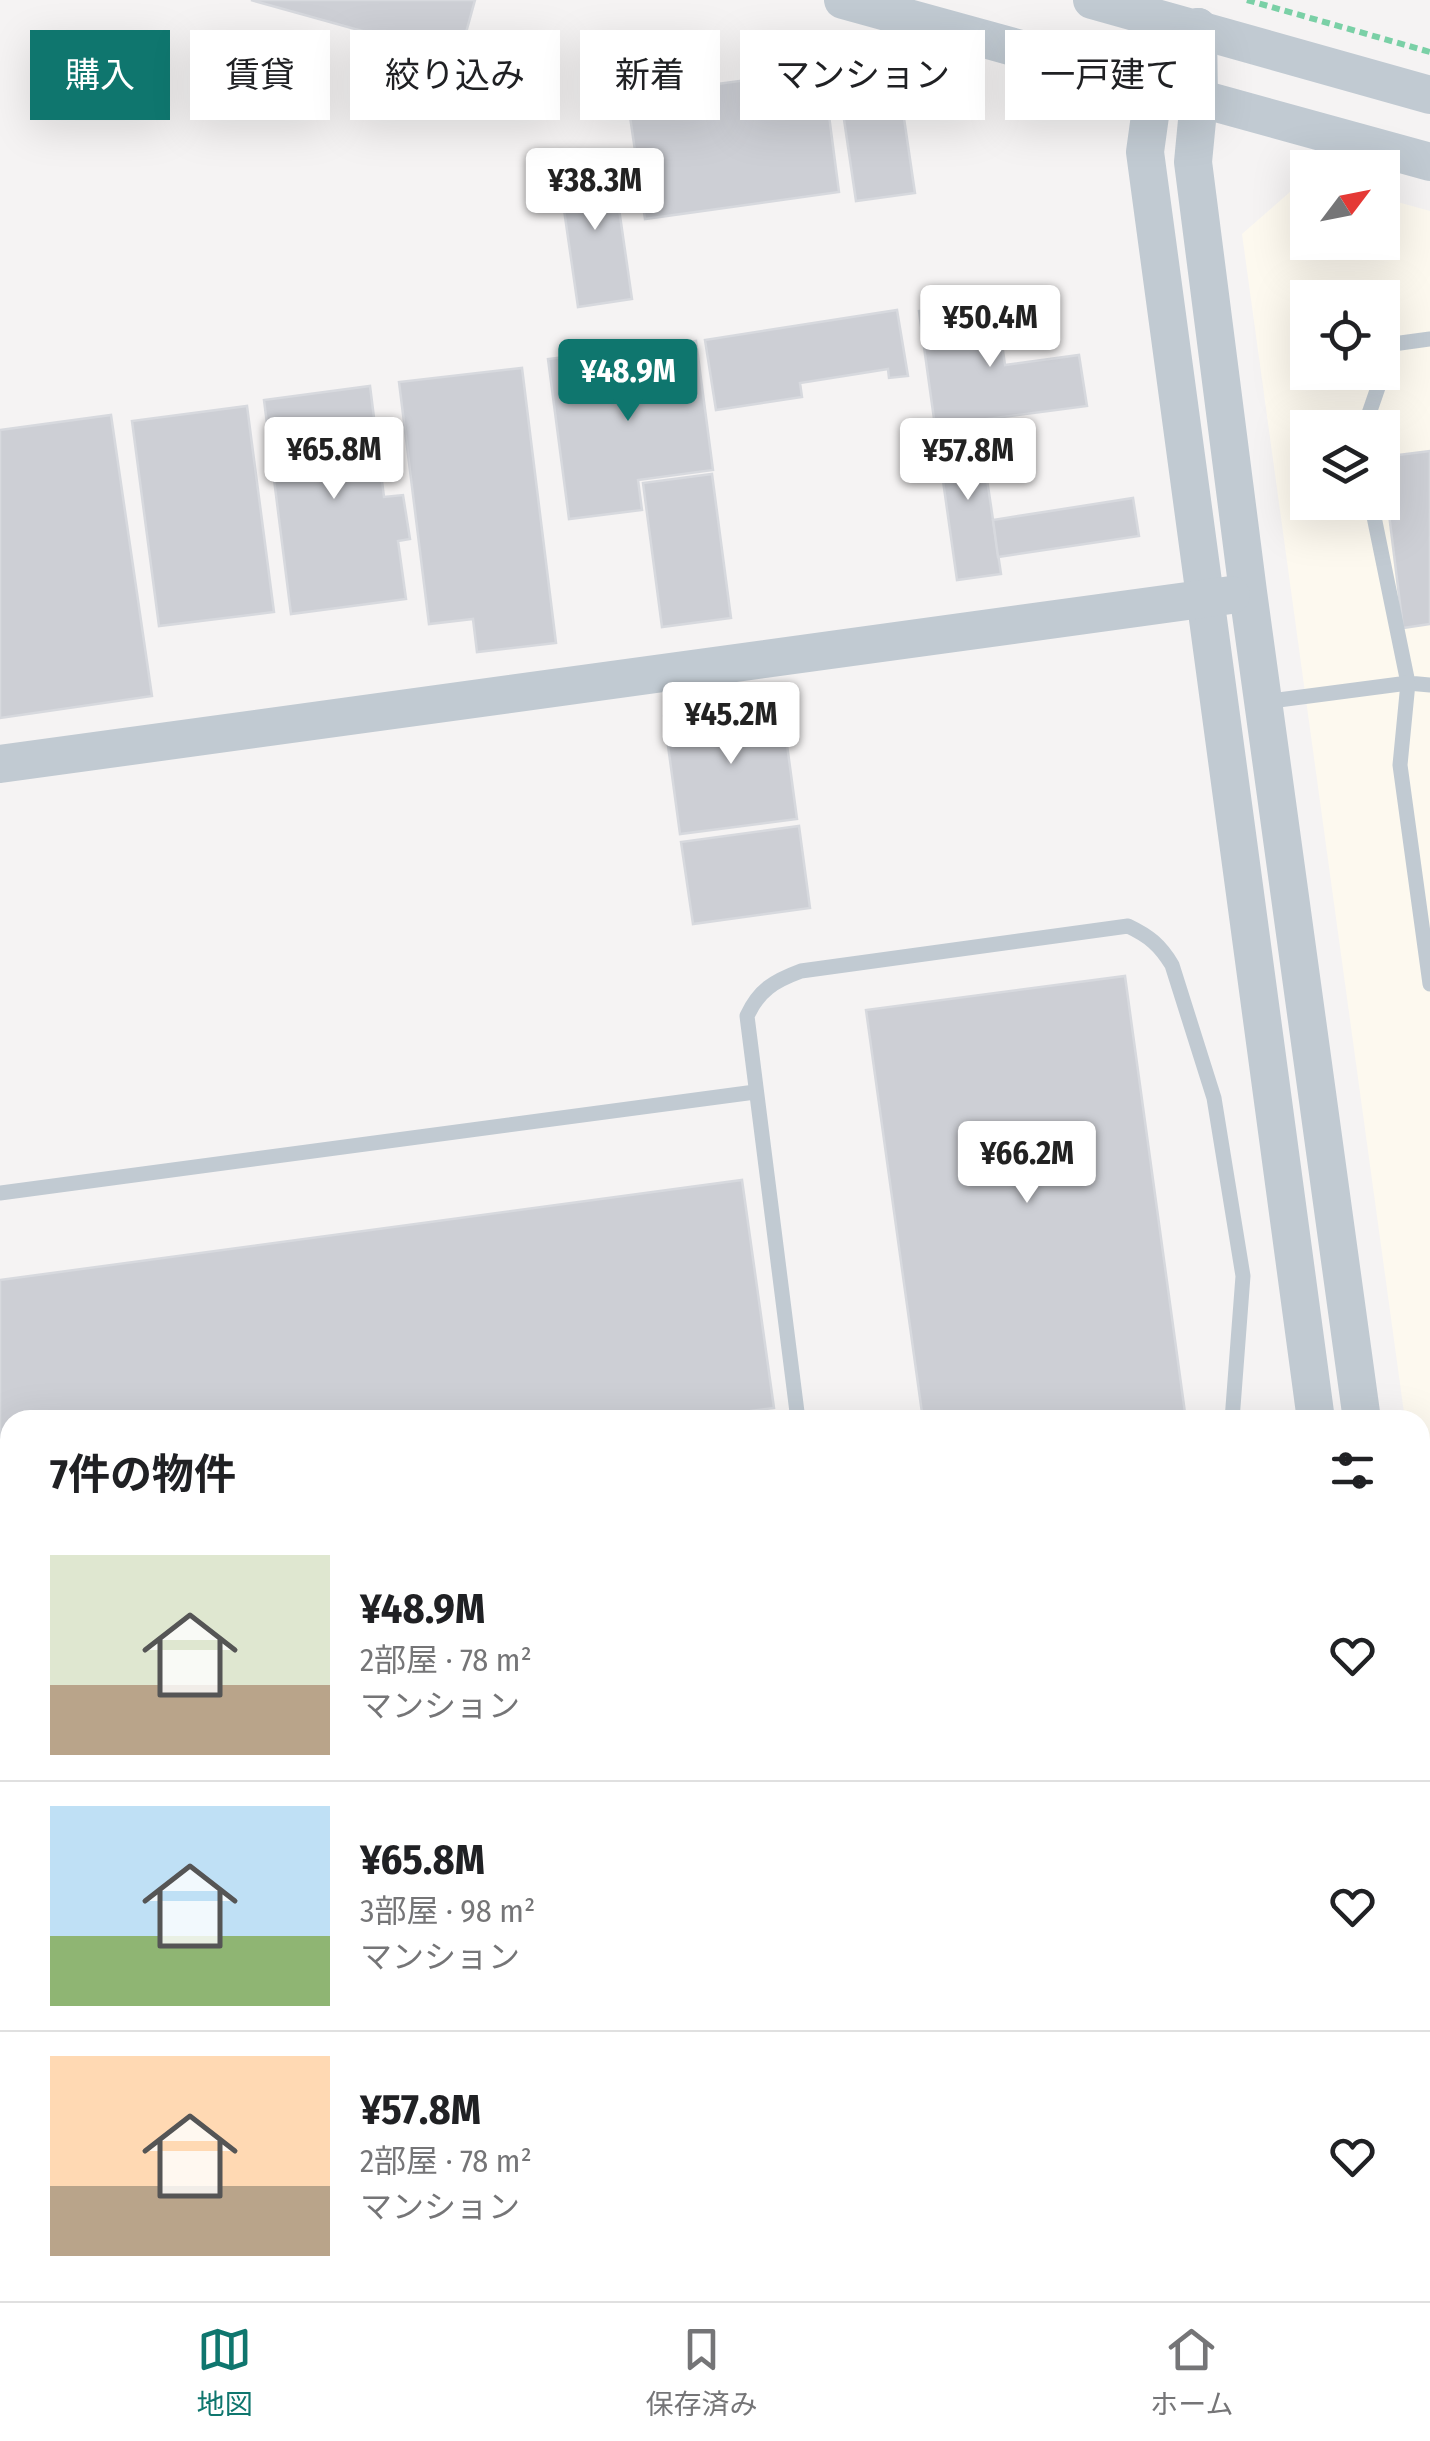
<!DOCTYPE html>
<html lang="ja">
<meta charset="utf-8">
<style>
:root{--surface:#fff;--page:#f6f6f6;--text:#202124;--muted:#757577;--line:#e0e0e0;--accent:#0f766e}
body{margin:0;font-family:"Fira Sans Condensed","Noto Sans JP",sans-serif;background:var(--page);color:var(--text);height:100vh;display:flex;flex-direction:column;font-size:38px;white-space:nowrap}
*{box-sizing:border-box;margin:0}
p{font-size:32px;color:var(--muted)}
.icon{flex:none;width:55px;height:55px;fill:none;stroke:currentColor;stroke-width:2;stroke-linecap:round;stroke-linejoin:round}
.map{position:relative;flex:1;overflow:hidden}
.details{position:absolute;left:0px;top:1410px;width:1430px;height:892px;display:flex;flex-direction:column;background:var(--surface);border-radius:30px 30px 0 0;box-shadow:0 10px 40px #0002}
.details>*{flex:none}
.hud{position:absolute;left:30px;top:30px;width:1370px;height:90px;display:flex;gap:20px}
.needle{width:65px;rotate:58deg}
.fabs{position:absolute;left:1290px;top:150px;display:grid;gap:20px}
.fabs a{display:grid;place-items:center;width:110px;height:110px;border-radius:0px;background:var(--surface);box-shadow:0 10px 40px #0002;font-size:50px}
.price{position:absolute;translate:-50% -85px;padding:0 22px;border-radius:10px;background:#fff;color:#222;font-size:32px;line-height:65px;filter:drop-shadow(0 2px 5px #0008)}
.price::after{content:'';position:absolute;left:50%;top:60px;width:30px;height:22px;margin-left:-15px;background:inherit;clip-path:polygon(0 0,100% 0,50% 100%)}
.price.active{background:var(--accent);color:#fff}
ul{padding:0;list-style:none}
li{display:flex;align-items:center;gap:30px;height:250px;padding:0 50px}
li+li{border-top:2px solid var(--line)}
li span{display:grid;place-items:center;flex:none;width:280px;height:200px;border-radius:0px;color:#555}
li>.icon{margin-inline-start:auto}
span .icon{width:120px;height:120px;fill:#fffc;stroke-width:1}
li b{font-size:42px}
h2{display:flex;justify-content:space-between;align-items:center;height:120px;padding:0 50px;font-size:42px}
.pill{padding:0 35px;border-radius:0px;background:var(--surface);box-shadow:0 10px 40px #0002;font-size:35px;line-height:90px}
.pill.active{background:var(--accent);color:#fff}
.menu{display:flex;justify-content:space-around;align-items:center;height:140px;border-top:2px solid var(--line);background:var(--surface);font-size:28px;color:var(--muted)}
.menu a{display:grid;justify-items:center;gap:5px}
.menu .active{color:var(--accent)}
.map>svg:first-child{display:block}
.commercial{fill:#fdf9ef;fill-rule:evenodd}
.building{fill:#cdcfd5;stroke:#d7d9de;stroke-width:2.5}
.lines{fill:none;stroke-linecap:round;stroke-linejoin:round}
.path{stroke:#7ad0a6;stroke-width:6;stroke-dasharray:8 5;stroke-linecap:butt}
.service{stroke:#c1cad2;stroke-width:15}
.tertiary{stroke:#c1cad2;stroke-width:38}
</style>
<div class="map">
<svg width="1430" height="2301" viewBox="0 0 1430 2301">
<rect width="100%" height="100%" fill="#f5f3f3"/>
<path class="commercial" d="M1306,178L1308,242H1382L1383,198L1430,211V1599L1420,1526V1420H1405L1242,234ZM1308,298H1382V372H1308ZM1308,428H1382V502H1308Z"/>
<g class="building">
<polygon points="251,0 475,0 459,58"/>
<polygon points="823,70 839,192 645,219 627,96"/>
<polygon points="900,91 915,193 856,201 841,99"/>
<polygon points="612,160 632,299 578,307 558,168"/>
<polygon points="996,301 1005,365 1079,355 1087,406 935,426 919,311"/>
<polygon points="897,310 908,376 889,378 888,369 800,383 802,397 716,410 705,340"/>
<polygon points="696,341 713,470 638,480 642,510 569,519 548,359"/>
<polygon points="522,368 556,643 477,652 473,619 429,624 399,382"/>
<polygon points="370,386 384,497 403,495 410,539 398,541 406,599 291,614 264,400"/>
<polygon points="247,406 274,612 159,626 132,421"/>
<polygon points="111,415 152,696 0,718 0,430"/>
<polygon points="979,425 1001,574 957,580 936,431"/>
<polygon points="1430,451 1430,624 1403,628 1382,457"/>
<polygon points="712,474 731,618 662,627 643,483"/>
<polygon points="1133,498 1139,536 998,557 993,520"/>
<polygon points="781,700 797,819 680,834 664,716"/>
<polygon points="799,826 810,908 693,924 681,842"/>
<polygon points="1125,976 1186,1420 923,1420 866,1010"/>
<polygon points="742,1180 774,1408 683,1420 10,1420 10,1511 0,1512 0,1280"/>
<polygon points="10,1589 10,1816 0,1818 0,1590"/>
<polygon points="10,2008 10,2240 2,2241 0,2009"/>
<polygon points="194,2292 894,2292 895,2301 132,2301"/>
<polygon points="1101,2292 1289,2292 1291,2301 1102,2301"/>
</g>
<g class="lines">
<g class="path">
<polyline points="1247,0 1430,52"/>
<polyline points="1420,1571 1430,1643"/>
<polyline points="1408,2292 1409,2301"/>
</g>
<g class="service">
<polyline points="1364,428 1393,344 1430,339"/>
<polyline points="1371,502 1408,683 1430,685"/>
<polyline points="1263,702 1408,683 1400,765 1430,984"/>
<polyline points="0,1193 755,1092"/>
<path d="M798,1420L747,1016C759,990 774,981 801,971L1128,926C1149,936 1160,945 1172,965L1214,1098L1243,1276L1232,1420"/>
<polyline points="0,1551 10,1550"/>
<polyline points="1420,1776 1430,1771"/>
<polyline points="0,1916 10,1915"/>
<polyline points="0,2271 10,2269"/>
<polyline points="915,2292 916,2301"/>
</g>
<g class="tertiary">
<polyline points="843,0 1430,162"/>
<polyline points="1092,0 1430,95"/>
<polyline points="1198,27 1154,87 1145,152 1316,1420"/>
<polyline points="1198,27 1199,100 1193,162 1248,592 1362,1420"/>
<polyline points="0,764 1231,595"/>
<polyline points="1420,1846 1430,1919"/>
<polyline points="1420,2165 1430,2242"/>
</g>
</g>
</svg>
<div class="fabs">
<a><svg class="needle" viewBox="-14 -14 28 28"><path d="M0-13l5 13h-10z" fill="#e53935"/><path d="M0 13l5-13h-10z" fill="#757577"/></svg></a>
<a><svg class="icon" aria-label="locate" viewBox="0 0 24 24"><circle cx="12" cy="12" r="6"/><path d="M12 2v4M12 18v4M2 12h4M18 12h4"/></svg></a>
<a><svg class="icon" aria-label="layers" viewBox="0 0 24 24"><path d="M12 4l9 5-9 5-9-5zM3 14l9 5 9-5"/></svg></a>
</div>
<b class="price" style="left:595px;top:233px">¥38.3M</b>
<b class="price" style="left:990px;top:370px">¥50.4M</b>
<b class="price active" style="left:628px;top:424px">¥48.9M</b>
<b class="price" style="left:334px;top:502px">¥65.8M</b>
<b class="price" style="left:968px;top:503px">¥57.8M</b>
<b class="price" style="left:731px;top:767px">¥45.2M</b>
<b class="price" style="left:1027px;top:1206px">¥66.2M</b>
<div class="hud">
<a class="pill active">購入</a>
<a class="pill">賃貸</a>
<a class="pill">絞り込み</a>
<a class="pill">新着</a>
<a class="pill">マンション</a>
<a class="pill">一戸建て</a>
</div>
<section class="details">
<h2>7件の物件<svg class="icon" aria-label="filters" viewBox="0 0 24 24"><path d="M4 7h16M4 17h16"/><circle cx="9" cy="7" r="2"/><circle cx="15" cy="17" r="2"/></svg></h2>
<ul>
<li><span style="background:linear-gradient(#dfe7d0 65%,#b9a48a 0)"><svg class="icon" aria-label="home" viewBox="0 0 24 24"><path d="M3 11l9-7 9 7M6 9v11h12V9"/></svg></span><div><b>¥48.9M</b><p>2部屋 · 78 m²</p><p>マンション</p></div><svg class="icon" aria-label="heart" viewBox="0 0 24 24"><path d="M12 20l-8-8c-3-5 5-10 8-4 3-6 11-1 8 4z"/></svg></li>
<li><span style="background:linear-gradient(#bfe0f5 65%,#8fb573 0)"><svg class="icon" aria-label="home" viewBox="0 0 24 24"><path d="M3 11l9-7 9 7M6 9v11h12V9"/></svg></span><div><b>¥65.8M</b><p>3部屋 · 98 m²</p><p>マンション</p></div><svg class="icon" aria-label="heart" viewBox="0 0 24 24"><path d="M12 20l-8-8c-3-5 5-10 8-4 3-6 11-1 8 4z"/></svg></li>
<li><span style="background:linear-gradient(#ffd9b3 65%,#b9a48a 0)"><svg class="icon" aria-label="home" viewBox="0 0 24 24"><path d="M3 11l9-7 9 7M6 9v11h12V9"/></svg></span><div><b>¥57.8M</b><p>2部屋 · 78 m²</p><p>マンション</p></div><svg class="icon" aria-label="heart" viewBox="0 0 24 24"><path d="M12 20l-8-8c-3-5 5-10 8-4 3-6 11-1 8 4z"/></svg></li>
</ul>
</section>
</div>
<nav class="menu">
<a class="active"><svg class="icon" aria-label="map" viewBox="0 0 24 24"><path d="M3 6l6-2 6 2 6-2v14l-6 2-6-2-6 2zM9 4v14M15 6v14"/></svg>地図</a>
<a><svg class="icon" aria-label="saved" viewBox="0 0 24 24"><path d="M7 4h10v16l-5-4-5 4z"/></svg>保存済み</a>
<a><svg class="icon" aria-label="home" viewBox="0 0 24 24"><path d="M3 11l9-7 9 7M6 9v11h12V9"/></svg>ホーム</a>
</nav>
